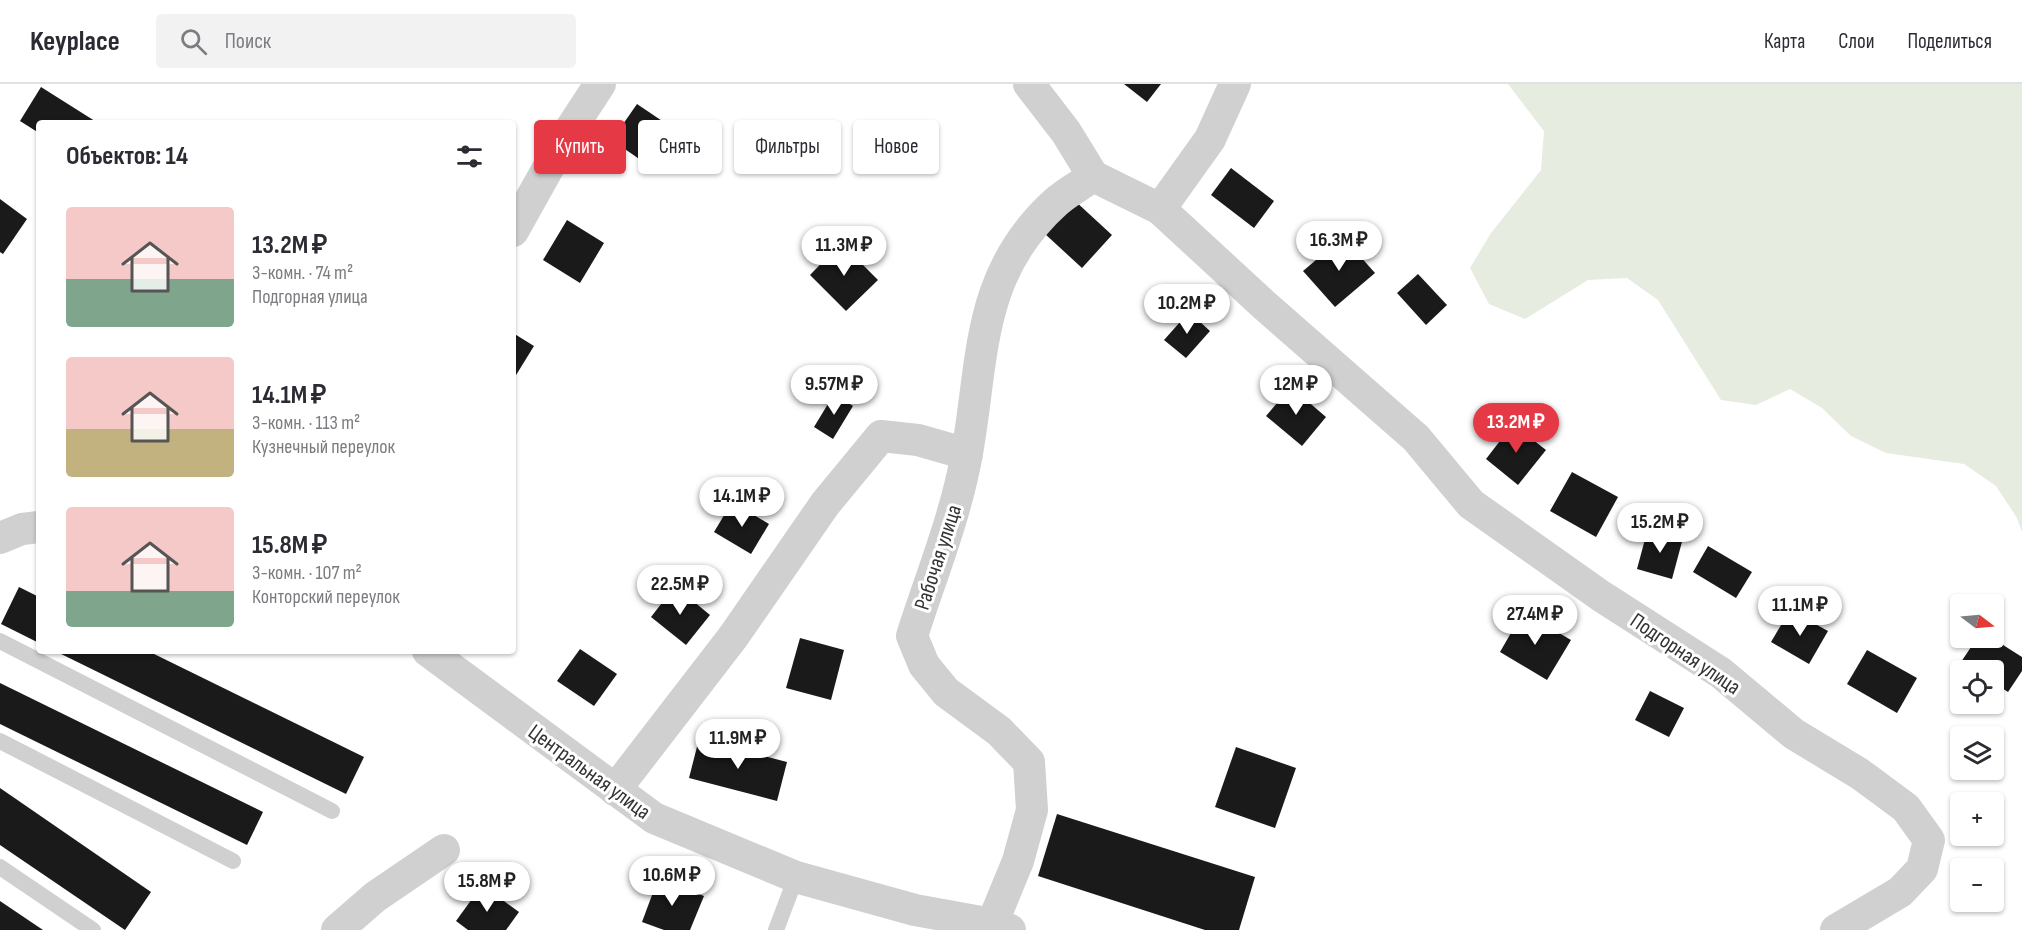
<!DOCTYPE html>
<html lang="ru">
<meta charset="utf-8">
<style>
:root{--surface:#fff;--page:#f2f2f3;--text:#2b2b33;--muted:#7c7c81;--line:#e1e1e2;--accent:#e63946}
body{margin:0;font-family:"Sofia Sans Condensed",sans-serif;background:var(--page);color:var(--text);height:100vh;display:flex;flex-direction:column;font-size:22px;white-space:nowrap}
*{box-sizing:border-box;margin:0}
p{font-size:20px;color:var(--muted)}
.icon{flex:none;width:33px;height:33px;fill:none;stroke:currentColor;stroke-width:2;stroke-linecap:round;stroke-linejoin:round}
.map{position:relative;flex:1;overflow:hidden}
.drawer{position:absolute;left:36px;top:36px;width:480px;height:534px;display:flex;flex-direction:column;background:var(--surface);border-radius:6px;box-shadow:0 2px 4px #0004}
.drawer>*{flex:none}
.guide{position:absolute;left:534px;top:36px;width:570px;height:54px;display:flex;gap:12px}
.needle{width:39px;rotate:106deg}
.tools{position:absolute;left:1950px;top:510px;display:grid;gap:12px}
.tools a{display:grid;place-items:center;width:54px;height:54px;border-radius:6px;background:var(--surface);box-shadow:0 2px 4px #0004;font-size:30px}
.price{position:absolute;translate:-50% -51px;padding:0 14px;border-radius:21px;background:#fff;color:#222;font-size:20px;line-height:39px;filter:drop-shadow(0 2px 3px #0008)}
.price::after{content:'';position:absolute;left:50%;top:36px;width:18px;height:14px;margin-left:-9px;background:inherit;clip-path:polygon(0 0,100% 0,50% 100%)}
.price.current{background:var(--accent);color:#fff}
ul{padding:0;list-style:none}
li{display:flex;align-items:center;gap:18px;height:150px;padding:0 30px}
li span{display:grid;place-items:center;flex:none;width:168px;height:120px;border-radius:6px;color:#555}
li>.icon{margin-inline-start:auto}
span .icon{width:72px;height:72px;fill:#fffc;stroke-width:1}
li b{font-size:26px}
h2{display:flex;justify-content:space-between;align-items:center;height:72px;padding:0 30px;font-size:26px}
.chip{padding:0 21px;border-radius:6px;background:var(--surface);box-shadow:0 2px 4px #0004;font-size:21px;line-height:54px}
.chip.current{background:var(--accent);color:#fff}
header{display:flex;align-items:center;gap:36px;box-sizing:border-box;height:84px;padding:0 30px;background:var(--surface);border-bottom:2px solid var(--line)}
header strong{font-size:28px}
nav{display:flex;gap:33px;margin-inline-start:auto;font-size:21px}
.search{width:420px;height:54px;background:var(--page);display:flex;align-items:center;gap:15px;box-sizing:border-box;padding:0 21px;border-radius:6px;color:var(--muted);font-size:22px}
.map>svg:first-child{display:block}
.green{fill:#e6ecdf}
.building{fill:#1a1a1a}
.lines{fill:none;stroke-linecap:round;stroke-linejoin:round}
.service{stroke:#d0d0d0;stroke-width:16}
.minor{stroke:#d0d0d0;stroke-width:32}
.labels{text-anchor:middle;stroke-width:6;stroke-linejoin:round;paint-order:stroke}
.street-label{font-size:22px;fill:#333;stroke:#fff}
</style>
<header>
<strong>Keyplace</strong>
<div class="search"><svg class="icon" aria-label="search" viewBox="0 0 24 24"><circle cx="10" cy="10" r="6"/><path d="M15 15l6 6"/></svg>Поиск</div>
<nav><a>Карта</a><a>Слои</a><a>Поделиться</a></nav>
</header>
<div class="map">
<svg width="2022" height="846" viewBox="0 0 2022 846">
<rect width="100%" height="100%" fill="#fff"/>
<polygon class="green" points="1508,0 2022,0 2022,448 2017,434 1996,402 1964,380 1886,369 1851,352 1822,324 1790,305 1756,321 1721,316 1658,216 1627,194 1588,196 1525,235 1489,220 1470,184 1491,149 1541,86 1544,47"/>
<g class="building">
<polygon points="1124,0 1161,0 1147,18"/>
<polygon points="41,3 98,39 39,39 39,49 20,37"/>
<polygon points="637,20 677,47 652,84 612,56"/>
<polygon points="1231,84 1274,117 1254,144 1211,111"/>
<polygon points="0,115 27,135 3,170 0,168"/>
<polygon points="1074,116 1112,151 1082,184 1044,149"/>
<polygon points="567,136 604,159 580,199 543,176"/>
<polygon points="1343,153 1375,189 1335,223 1303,187"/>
<polygon points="841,159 878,196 846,227 810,191"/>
<polygon points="1418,190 1447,221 1426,241 1397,209"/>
<polygon points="1189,228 1210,247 1186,274 1164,256"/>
<polygon points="513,249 534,262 513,296"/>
<polygon points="1291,303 1326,333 1302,362 1266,332"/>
<polygon points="834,310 853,322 833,355 814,343"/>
<polygon points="1513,340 1546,366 1518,401 1486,375"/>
<polygon points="1572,388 1618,413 1596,453 1550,427"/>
<polygon points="732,418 769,440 751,470 714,448"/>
<polygon points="1648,444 1683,454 1672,495 1637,485"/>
<polygon points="1708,462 1752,488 1736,514 1693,488"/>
<polygon points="675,502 710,531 686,561 651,533"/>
<polygon points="19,503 39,513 39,559 1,540"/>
<polygon points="1790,526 1828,547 1809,580 1771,558"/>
<polygon points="1523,528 1571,556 1547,596 1500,568"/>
<polygon points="800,554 844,566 831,616 786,604"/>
<polygon points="1977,554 1992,554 2022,573 2022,587 2008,608 1994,599 1994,586 1974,586 1961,578"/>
<polygon points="580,565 617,590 594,622 557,597"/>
<polygon points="1867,566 1917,594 1897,629 1847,600"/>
<polygon points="55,567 148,567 364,673 346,710"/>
<polygon points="0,599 263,728 247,761 0,640"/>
<polygon points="1650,607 1684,624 1669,653 1635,636"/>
<polygon points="699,655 787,678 777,717 689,694"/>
<polygon points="1236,663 1296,684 1275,744 1215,723"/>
<polygon points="0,704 151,808 125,846 0,761"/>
<polygon points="1057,730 1255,793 1239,846 1205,846 1038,792"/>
<polygon points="658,795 704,812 690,846 664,846 642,838"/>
<polygon points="482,801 519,828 506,846 468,846 456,837"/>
<polygon points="0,817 43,846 0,846"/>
</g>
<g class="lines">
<g class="service">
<polyline points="0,557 332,727"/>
<polyline points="0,657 233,777"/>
<polyline points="0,783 93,846"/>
<polyline points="776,846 796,793"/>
</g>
<g class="minor">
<polyline points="1029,0 1066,48 1093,92 1160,125 1263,220 1416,354 1471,420 1601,512 1721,589 1794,650 1860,690 1906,724 1929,756 1922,785 1900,808 1836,846"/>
<polyline points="1160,125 1210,55 1235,0"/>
<polyline points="513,147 566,52 600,0"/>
<polyline points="0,454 22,445 39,443"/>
<polyline points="428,567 654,734 796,793 915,826 992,840 1010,846"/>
<polyline points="615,706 733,553 825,420 881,352 918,356 967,370"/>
<path d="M992,840L1018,777L1032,726L1029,678L999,647L946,608L924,581L912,552C931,492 956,432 967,369C984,274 976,190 1056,118C1067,108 1081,101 1093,92"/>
<polyline points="337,846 375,813 444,766"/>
</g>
</g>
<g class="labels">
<g class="street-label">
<text transform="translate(937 473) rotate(-72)" y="8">Рабочая улица</text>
<text transform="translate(1686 569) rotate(34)" y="8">Подгорная улица</text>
<text transform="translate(590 687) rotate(36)" y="8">Центральная улица</text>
</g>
</g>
</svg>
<div class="tools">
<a><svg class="needle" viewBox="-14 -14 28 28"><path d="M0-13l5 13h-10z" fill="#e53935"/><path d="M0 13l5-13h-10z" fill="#7c7c81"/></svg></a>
<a><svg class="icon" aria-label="locate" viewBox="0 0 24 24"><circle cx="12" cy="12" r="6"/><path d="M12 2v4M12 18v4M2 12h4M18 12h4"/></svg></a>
<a><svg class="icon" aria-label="layers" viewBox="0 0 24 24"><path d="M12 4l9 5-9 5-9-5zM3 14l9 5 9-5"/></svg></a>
<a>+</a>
<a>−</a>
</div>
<b class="price" style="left:1339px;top:188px">16.3M ₽</b>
<b class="price" style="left:844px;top:193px">11.3M ₽</b>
<b class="price" style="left:1187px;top:251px">10.2M ₽</b>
<b class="price" style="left:834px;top:332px">9.57M ₽</b>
<b class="price" style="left:1296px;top:332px">12M ₽</b>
<b class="price current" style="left:1516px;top:370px">13.2M ₽</b>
<b class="price" style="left:742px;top:444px">14.1M ₽</b>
<b class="price" style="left:1660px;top:470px">15.2M ₽</b>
<b class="price" style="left:680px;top:532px">22.5M ₽</b>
<b class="price" style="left:1800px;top:553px">11.1M ₽</b>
<b class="price" style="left:1535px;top:562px">27.4M ₽</b>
<b class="price" style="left:738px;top:686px">11.9M ₽</b>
<b class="price" style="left:672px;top:823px">10.6M ₽</b>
<b class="price" style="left:487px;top:829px">15.8M ₽</b>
<div class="guide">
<a class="chip current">Купить</a>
<a class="chip">Снять</a>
<a class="chip">Фильтры</a>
<a class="chip">Новое</a>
</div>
<section class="drawer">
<h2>Объектов: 14<svg class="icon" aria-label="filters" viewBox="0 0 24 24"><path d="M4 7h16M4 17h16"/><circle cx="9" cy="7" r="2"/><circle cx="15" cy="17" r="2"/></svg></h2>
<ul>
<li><span style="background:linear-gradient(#f6c9c9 60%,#7fa58c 0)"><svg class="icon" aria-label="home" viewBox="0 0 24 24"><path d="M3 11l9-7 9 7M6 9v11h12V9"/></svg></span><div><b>13.2M ₽</b><p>3-комн. · 74 m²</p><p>Подгорная улица</p></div></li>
<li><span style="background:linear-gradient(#f6c9c9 60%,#c2b280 0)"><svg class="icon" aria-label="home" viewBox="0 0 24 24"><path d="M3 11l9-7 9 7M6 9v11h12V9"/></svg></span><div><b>14.1M ₽</b><p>3-комн. · 113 m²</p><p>Кузнечный переулок</p></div></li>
<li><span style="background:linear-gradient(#f6c9c9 70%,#7fa58c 0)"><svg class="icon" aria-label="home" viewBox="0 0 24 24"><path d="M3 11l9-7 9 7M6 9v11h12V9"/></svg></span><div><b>15.8M ₽</b><p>3-комн. · 107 m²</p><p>Конторский переулок</p></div></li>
</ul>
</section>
</div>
